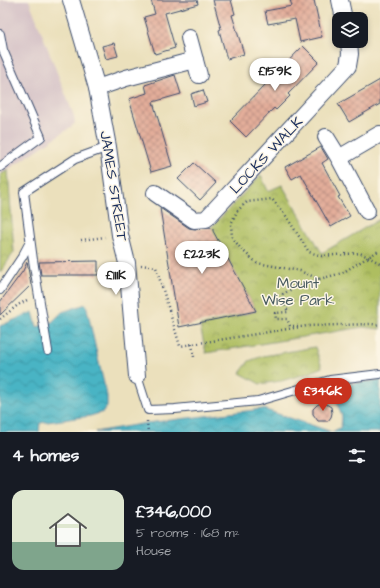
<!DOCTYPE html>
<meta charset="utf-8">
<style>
:root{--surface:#171b24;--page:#20242c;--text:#f1f3f6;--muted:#9ea1a6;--accent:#c8321e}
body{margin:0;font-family:"Architects Daughter",sans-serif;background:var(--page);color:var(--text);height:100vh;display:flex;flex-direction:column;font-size:15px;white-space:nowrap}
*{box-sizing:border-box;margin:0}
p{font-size:13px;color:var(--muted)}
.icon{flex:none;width:22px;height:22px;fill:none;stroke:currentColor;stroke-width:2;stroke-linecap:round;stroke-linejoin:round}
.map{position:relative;height:432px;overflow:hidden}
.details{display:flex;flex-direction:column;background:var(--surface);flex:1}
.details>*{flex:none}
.controls{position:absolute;left:332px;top:12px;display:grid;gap:8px}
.controls a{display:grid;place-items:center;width:36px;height:36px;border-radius:8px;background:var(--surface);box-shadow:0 2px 6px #0003;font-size:20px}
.price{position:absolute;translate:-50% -34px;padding:0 9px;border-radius:14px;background:#fff;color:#222;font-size:13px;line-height:26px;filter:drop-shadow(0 1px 2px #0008)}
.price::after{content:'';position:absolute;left:50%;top:24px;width:12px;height:9px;margin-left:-6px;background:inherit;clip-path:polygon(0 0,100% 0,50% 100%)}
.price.active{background:var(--accent);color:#fff}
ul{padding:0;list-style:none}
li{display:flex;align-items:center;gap:12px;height:100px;padding:0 12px}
li span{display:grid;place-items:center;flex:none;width:112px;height:80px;border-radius:12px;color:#555}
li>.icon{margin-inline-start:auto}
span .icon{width:48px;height:48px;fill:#fffc;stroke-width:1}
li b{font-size:17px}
h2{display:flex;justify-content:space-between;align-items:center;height:48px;padding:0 12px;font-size:17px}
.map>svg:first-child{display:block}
.industrial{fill:#d2bec4}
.park{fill:url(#park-crowns);stroke:#647660}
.water{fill:url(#water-waves);stroke:#327291}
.building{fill:url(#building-cross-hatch)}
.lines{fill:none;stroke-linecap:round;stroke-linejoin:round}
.service-casing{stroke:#3a4a6c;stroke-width:10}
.minor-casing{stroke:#3a4a6c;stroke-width:18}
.path{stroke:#3a4a6c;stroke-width:2.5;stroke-dasharray:1 3;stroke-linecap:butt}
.service{stroke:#fff;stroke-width:8}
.minor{stroke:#fff;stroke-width:16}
.labels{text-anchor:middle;stroke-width:3;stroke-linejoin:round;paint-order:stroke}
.street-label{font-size:15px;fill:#1b2f5e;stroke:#fcf5e5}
.park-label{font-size:15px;fill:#475a5f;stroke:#fcf5e5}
</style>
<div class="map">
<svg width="380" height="432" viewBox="0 0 380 432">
<defs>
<pattern id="park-crowns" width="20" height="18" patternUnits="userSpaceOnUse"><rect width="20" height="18" fill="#aebe61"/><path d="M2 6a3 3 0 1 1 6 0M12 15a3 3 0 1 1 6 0" fill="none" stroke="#8d9b53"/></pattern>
<pattern id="water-waves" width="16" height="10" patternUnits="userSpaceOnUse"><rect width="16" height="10" fill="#48b4c4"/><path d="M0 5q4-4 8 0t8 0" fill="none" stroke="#3b93a2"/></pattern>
<pattern id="building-cross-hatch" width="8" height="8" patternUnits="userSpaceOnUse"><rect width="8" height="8" fill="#e3ad9a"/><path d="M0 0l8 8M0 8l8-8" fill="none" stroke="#b78d81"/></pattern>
</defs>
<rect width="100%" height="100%" fill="#fcf5e5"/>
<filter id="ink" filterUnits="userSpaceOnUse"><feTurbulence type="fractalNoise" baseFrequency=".025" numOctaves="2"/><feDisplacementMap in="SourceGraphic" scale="8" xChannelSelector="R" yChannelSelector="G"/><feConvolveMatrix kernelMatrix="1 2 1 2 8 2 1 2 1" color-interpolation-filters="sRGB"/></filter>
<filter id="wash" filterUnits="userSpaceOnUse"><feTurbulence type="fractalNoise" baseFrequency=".012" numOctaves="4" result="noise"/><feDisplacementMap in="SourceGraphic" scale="16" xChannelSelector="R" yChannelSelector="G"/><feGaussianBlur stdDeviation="0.9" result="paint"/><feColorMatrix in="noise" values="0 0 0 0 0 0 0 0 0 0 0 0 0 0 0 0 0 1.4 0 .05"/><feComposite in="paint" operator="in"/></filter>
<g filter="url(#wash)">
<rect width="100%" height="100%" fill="#ebe0bc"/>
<polygon class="industrial" points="0,0 29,0 74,116 75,123 71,127 0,175"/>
<g class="park">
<polygon points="8,170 14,252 0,273 0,175"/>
<polygon points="261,175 268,191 282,185 322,253 380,219 380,329 363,327 206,353 200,326 256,311 211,228"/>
<polygon points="315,347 322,367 309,373 281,381 260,384 240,373 249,361 263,356"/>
</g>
<g class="water">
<polygon points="86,304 98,359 107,396 107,407 103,412 90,416 40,423 39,432 0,432 0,326 33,312 37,327 52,322 62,312"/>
<polygon points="380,380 380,432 332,432 341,427 342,417 332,386"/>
<polygon points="263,409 332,432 95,432 147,423"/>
</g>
<g id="blocks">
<g class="building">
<polygon points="151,0 197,0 198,4 165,13 175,48 155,54 144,17 155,14"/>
<polygon points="213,0 231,0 235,14 232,15 244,54 227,59 219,30 221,29"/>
<polygon points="290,0 314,0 322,37 300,42 295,19 268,24 265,11 292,6"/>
<polygon points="114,43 118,56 106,59 102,46"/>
<polygon points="303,46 319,62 288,94 290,96 276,110 274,108 246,137 230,121"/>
<polygon points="175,75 181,94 153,102 172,166 151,172 129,99 147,93 145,85"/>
<polygon points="380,80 380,104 349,122 338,104"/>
<polygon points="203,90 207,102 194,106 191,94"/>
<polygon points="321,147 328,159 322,163 340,196 338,197 350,216 331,227 301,174 292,179 285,167"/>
<polygon points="194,163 216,183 200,200 178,179"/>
<polygon points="160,208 189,228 195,229 207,228 209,227 213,229 213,231 256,311 179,327"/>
<polygon points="98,261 98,275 41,275 39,262"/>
<polygon points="27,262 31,285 0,315 0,302 23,271"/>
<polygon points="321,403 326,404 331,407 332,413 331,417 328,421 318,421 313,414 313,409 317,405"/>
</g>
</g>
</g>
<g filter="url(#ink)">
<use href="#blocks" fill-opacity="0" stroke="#3a4a6c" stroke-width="1"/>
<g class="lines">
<defs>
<g id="service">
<polyline points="0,34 3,50 41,137 0,167"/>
<polyline points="0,290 22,257 30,242"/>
<polyline points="48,351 33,260 24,192 75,159 108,147"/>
<polyline points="137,376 148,410 175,409 258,401 330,380 380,374"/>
</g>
<g id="minor">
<polyline points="71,0 97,88 108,147 120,235 127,263 137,376"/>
<polyline points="340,0 344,19"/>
<polyline points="189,38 199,75"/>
<polyline points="97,88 126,78 195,60"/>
<polyline points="326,137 339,158 367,211"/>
<polyline points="339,158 380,134"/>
<polyline points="155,193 194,220 206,219 348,66 350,54 349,41"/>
</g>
</defs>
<use href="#service" class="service-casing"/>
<use href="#minor" class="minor-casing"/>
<g class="path">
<polyline points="81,240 105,237"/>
<polyline points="141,265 156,267 180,346 307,326 371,324 380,325"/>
<polyline points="319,279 300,271 257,263 241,249 232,237 231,224 237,211 247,202 272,199 286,216 309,252 322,256 360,253 380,263"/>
<polyline points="0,319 18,305 27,300"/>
<polyline points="298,326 290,326 287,319 276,319 275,313 288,312 285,305 283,294 290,290 316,280 342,273 380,250"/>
<polyline points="192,344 194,357"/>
<polyline points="147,421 148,432"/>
</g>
<use href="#service" class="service"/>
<use href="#minor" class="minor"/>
</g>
</g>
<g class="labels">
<g class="street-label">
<text transform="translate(266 155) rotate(-47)" y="5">LOCKS WALK</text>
<text transform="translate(114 186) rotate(81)" y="5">JAMES STREET</text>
</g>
<g class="park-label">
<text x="298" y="288">Mount<tspan x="298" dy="17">Wise Park</tspan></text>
</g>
</g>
</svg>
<div class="controls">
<a><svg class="icon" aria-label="layers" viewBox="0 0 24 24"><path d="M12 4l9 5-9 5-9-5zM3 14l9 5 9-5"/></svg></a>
</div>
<b class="price" style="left:275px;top:92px">£159K</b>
<b class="price" style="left:202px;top:275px">£223K</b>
<b class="price" style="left:116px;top:296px">£111K</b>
<b class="price active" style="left:323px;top:412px">£346K</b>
</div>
<section class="details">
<h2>4 homes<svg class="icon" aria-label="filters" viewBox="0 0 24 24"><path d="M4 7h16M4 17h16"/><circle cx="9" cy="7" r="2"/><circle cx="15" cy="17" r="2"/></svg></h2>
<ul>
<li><span style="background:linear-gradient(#dfe7d0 65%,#7fa58c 0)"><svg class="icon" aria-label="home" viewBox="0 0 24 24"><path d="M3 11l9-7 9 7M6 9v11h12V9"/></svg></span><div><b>£346,000</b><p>5 rooms · 168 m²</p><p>House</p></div></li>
</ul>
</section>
